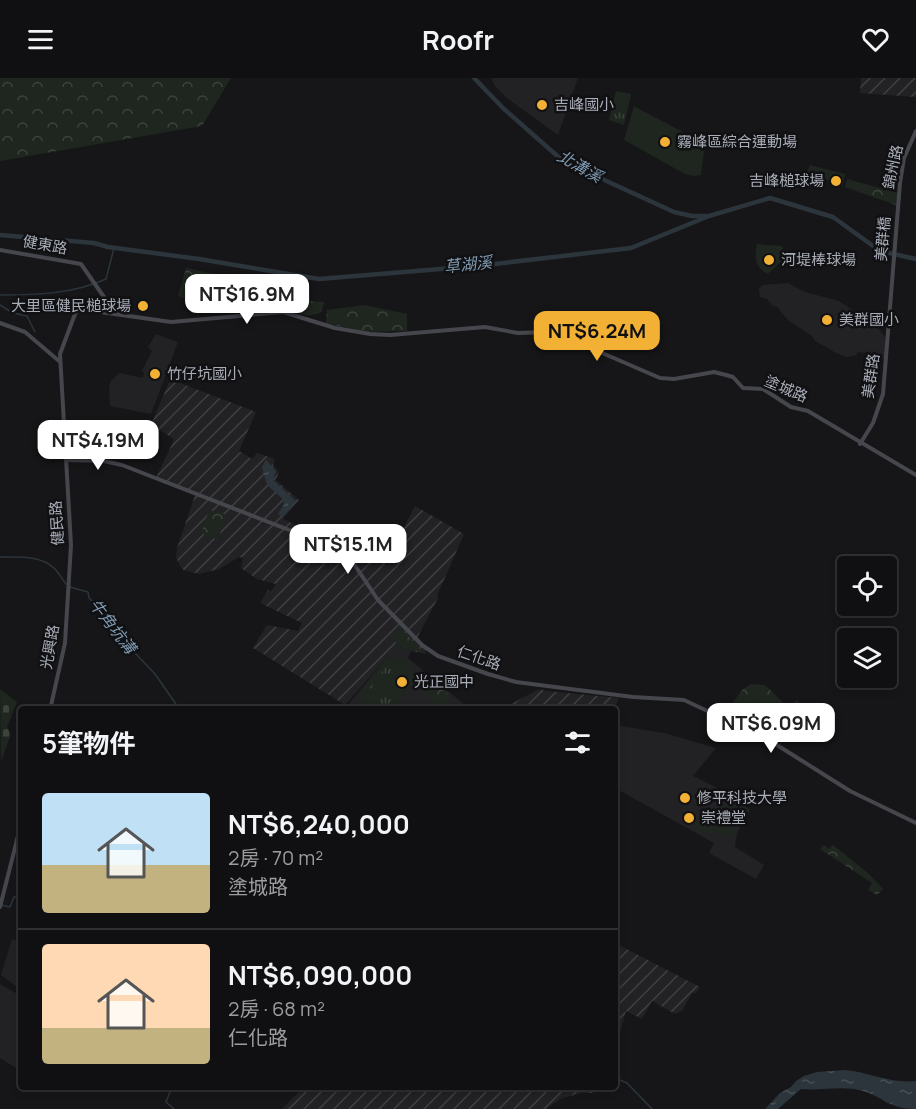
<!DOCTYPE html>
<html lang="zh-TW">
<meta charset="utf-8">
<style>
:root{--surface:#101012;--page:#1e1e20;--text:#f1f3f6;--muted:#9c9d9f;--line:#303032;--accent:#f2b134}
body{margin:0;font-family:Manrope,"Noto Sans TC",sans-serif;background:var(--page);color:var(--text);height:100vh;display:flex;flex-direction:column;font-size:22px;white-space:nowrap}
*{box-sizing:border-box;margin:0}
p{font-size:20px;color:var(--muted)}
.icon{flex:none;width:33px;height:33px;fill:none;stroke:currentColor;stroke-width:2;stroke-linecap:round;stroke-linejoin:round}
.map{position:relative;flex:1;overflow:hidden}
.drawer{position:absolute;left:18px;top:628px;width:600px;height:384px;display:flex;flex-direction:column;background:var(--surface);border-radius:6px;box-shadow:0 3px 9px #0003,0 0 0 2px var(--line)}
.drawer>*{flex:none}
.buttons{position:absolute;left:837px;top:478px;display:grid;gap:12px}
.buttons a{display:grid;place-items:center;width:60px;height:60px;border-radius:6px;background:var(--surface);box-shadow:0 3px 9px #0003,0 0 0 2px var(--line);font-size:30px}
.price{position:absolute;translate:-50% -51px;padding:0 14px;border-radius:12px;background:#fff;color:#222;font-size:20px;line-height:39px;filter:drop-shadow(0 2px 3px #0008)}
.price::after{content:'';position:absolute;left:50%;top:36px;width:18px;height:14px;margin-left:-9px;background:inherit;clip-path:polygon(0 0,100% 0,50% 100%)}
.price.active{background:var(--accent);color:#111}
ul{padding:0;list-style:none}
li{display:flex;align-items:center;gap:18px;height:150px;padding:0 24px}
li+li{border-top:2px solid var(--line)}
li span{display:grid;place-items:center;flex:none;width:168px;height:120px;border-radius:6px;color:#555}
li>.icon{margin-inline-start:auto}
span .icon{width:72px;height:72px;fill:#fffc;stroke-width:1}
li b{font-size:26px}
h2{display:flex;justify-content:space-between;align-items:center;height:72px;padding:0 24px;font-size:26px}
header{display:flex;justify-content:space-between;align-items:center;height:78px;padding:0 24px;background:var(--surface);font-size:27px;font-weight:700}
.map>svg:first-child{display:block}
.built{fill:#222225}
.industrial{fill:url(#industrial-furrows)}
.grass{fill:url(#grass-tufts)}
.forest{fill:url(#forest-crowns)}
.cemetery{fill:url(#cemetery-stones)}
.pitch{fill:#1e261f}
.water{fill:url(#water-ripples)}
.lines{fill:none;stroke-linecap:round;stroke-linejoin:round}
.stream{stroke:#2c353c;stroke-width:1.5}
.river{stroke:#2c353c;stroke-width:4.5}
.secondary{stroke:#45474d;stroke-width:4}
.poi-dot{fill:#f2b134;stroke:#111113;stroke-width:2}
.labels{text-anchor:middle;stroke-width:5;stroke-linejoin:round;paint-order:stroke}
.poi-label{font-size:15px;fill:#a8adb8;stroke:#111113;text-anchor:start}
.street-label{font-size:15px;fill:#a8adb8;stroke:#111113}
.water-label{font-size:16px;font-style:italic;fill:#7f9bb3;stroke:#111113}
</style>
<header><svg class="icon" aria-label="menu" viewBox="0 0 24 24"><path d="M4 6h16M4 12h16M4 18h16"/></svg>Roofr<svg class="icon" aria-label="heart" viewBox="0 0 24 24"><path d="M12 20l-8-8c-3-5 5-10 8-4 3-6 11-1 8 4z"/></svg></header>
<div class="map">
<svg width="916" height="1031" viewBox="0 0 916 1031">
<defs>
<pattern id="industrial-furrows" width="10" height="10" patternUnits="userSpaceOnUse" patternTransform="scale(1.5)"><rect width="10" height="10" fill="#222225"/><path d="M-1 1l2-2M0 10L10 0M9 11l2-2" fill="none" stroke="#3f3f43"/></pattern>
<pattern id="grass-tufts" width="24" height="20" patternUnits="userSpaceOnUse" patternTransform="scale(1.5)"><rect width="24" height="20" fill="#1e261f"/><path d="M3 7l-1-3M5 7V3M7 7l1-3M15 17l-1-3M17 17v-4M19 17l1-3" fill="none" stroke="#3c433d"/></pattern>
<pattern id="forest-crowns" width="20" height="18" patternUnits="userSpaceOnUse" patternTransform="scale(1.5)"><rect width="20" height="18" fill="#1e261f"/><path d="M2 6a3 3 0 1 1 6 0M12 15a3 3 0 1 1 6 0" fill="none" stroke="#3c433d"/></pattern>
<pattern id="cemetery-stones" width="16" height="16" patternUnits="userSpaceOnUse" patternTransform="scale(1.5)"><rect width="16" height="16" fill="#1e261f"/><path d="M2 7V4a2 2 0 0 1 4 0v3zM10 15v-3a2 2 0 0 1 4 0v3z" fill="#3c433d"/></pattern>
<pattern id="water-ripples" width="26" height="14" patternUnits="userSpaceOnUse" patternTransform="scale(1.5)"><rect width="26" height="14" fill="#2c353c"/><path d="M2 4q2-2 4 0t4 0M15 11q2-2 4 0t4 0" fill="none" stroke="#485056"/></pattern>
</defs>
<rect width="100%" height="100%" fill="#161618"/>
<g class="built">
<polygon points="491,0 578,0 558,57 508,21 495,8"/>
<polygon points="788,205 805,214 839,223 854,233 864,242 875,247 885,259 885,280 879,280 867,273 865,275 858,274 856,277 847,279 836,275 815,263 812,258 789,243 777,229 773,228 767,221 760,219 759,211 762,207"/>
<polygon points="156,256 178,264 151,336 110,328 109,309 111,303 119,295 143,300 144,295 142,293 152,273 148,269"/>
<polygon points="398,566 411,573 408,580 470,631 352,632 347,628"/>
<polygon points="615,647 664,655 716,670 693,698 747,725 746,729 750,732 737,755 735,769 764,787 756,801 709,775 714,765 615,710"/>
<polygon points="12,861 16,862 21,861 21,909 16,908 1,897"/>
<polygon points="0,906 21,918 21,993 0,980"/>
</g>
<g class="industrial">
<polygon points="861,0 916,0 916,19 860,15"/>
<polygon points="169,304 180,305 256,334 239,373 252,381 257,375 275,381 273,387 279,394 276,402 299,422 283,441 342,469 355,482 371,467 386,486 388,485 396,465 415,428 464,456 437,518 438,520 417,560 431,573 425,573 426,576 411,573 398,567 345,627 253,570 267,547 298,553 302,545 260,525 268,512 271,513 276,506 257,501 241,490 243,480 239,479 219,491 199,496 183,492 179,486 176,479 177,470 195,417 155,402 174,362 171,359 151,347"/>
<polygon points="539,611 546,613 619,620 614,631 502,631"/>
<polygon points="615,865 700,909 696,915 692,915 682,933 675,936 652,923 642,941 626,933 621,952 615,962"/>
<polygon points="303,1010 603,1010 593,1015 582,1015 562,1020 546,1031 282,1031"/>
</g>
<g class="grass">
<polygon points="616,13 631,16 624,47 609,42"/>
<path d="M394,583C433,581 395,620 385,630L376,631L371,629C358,613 379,598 389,585Z"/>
</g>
<g class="forest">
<polygon points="0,0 231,0 202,48 0,83"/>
<polygon points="847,101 898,115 896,127 845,109"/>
<path d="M186,190L256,205L275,216L297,222L324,224L322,233C308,242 300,234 286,232C267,229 247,232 228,232C211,231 194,224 178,218Z"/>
<polygon points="364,227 407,236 407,253 365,254 326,245 327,232"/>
<polygon points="209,432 224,436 226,438 218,462 201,455"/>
<polygon points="398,549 401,550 420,571 419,573 411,573 391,562 391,557"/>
<polygon points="431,601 451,619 441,630 420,613"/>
<polygon points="751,606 765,607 788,629 794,627 796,622 805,628 785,659 778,664 762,655 766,648 758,645 752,651 724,637 742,612"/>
<polygon points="824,767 829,771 833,767 869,796 883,811 877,817 868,812 872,805 820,771"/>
</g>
<polygon class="cemetery" points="0,611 17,624 7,649 11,656 1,683"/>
<g class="pitch">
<polygon points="634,28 705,66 701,97 694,98 685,96 624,62"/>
<polygon points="810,87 845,96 843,108 807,94"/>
<path d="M757,166L782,168L786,179L768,196C755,190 754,179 757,166Z"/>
<path d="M400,579L410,584L414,597L417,595L419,597L390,631H382L388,628L411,598C411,588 403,579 392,584C387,586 383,593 379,598C370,608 357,624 376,631H368L362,621L363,610L387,582Z"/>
<polygon points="728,719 731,720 729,725 736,726 741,734 730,755 721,758 714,752 711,757 696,749 701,740 712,746 707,742 712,734 718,736"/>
</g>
<g class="water">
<polygon points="266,382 276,393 273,402 296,423 283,439 278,436 284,426 283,421 267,407 262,389"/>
<path d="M845,992C869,994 891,1006 916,1003V1031C890,1031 885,1020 863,1013C844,1007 821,1013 801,1011L778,1031H765L780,1015L791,1009L796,1003L804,998L817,994Z"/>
</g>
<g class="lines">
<g class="stream">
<path d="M0,217C36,217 73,216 106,201L114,170"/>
<polyline points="0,227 13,235 27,238 35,254"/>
<path d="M0,479C19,479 41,477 55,491C59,495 62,501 66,506"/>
<polyline points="70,509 88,514 89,520 107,537 136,576 155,596 180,632"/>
<polyline points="1,827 10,829 14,819 21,819"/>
<polyline points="615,1000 627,1005 652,1031"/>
<polyline points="165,1010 170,1014 166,1024 174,1031"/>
</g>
<g class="river">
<polyline points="474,0 503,30 563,83 674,134 692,138 706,138"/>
<polyline points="0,157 94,165 108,169 199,181 319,201 477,188 631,170 709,138 770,120 833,139 880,173 916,181"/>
</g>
<g class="secondary">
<polyline points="0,172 81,186 113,232"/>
<polyline points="103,231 105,228 109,230"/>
<polyline points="0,245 25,254 59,283"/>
<polyline points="860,366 873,345 883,316 900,105 904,80 916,53"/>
<polyline points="67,382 104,383 122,387 338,471 352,483 378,522 422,567 438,578 488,596 516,604 633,619 684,622 769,662 850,713 916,745"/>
<polyline points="50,632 65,565 71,467 60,276 75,236 79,231 171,244 283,234 335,250 370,256 390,257 485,249 518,255 548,254 563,258 660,300 674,301 714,294 726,297 733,299 743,310 763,311 791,329 808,333 916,397"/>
<polyline points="0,829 21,746"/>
</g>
</g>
<g class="poi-dot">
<circle cx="542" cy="27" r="6"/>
<circle cx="665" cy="64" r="6"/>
<circle cx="836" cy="103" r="6"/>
<circle cx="769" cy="182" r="6"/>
<circle cx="143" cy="228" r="6"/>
<circle cx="827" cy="242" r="6"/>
<circle cx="155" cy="296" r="6"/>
<circle cx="402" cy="604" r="6"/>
<circle cx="685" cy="720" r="6"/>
<circle cx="689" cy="740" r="6"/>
</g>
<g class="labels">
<g class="poi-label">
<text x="554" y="32">吉峰國小</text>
<text x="677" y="69">霧峰區綜合運動場</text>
<text x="824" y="108" text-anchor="end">吉峰槌球場</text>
<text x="781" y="187">河堤棒球場</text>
<text x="131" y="233" text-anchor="end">大里區健民槌球場</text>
<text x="839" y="247">美群國小</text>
<text x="167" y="301">竹仔坑國小</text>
<text x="414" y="609">光正國中</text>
<text x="697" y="725">修平科技大學</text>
<text x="701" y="745">崇禮堂</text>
</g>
<g class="street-label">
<text transform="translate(893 89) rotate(-78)" y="5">錦州路</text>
<text transform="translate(883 161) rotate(-85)" y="5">美群橋</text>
<text transform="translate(45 167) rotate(10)" y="5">健東路</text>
<text transform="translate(871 298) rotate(-82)" y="5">美群路</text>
<text transform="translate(786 311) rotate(23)" y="5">塗城路</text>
<text transform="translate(57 445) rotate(-93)" y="5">健民路</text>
<text transform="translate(50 569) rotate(-80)" y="5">光興路</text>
<text transform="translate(479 580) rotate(19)" y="5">仁化路</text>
</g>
<g class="water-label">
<text transform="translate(580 88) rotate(29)" y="6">北溝溪</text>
<text transform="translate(468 186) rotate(-6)" y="6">草湖溪</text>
<text transform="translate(113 548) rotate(52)" y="6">牛角坑溝</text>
</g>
</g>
</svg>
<div class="buttons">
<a><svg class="icon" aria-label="locate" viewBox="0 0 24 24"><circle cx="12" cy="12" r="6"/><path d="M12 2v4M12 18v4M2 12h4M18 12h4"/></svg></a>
<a><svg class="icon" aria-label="layers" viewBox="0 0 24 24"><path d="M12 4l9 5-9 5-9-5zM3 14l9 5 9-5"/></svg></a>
</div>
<b class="price" style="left:247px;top:247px">NT$16.9M</b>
<b class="price active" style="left:597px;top:284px">NT$6.24M</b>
<b class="price" style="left:98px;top:393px">NT$4.19M</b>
<b class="price" style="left:348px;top:497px">NT$15.1M</b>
<b class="price" style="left:771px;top:676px">NT$6.09M</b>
<section class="drawer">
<h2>5筆物件<svg class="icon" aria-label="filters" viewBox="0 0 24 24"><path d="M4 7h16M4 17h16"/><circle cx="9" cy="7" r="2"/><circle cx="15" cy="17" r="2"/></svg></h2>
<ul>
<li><span style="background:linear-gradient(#bfe0f5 60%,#c2b280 0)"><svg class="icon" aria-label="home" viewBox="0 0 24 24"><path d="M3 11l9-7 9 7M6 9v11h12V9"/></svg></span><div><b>NT$6,240,000</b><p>2房 · 70 m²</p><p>塗城路</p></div></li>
<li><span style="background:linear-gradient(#ffd9b3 70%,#c2b280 0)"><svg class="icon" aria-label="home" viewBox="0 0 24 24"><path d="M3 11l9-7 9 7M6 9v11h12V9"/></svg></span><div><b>NT$6,090,000</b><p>2房 · 68 m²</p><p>仁化路</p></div></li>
</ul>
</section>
</div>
